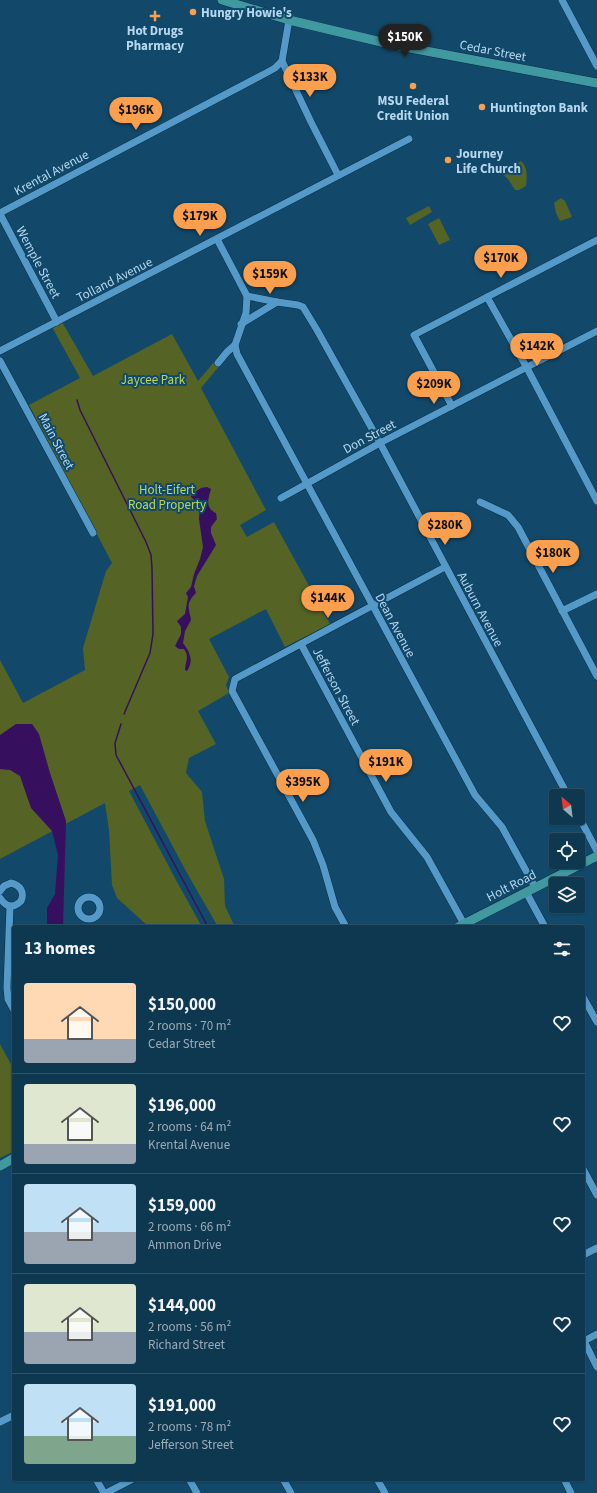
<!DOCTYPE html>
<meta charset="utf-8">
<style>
:root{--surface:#0e3750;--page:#1c425a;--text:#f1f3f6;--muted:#9bacb7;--line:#2e5167;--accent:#f99f4d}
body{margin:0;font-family:"Source Sans 3",sans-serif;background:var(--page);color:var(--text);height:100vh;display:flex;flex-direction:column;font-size:15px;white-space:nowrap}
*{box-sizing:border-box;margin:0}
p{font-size:13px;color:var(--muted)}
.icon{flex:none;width:22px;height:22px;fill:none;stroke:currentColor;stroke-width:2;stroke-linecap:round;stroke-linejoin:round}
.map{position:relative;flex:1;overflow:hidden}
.side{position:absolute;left:12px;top:925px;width:573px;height:556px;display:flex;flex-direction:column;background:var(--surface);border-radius:4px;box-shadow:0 1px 3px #0004,0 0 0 1px var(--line)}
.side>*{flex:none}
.needle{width:26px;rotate:332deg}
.tools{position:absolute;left:549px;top:789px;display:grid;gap:8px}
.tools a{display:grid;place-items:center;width:36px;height:36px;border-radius:4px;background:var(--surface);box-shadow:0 1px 3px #0004,0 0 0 1px var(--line);font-size:20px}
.price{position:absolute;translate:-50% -34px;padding:0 9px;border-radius:14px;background:var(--accent);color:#111;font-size:13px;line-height:26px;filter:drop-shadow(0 1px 2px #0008)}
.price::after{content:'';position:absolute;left:50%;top:24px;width:12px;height:9px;margin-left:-6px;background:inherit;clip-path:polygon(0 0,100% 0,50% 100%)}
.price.on{background:#222;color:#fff}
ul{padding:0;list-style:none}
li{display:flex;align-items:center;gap:12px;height:100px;padding:0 12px}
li+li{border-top:1px solid var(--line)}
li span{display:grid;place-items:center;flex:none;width:112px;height:80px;border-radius:4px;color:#555}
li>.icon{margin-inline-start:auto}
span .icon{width:48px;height:48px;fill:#fffc;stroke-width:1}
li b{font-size:17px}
h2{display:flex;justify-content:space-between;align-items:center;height:48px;padding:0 12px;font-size:17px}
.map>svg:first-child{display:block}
.green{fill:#556325}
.water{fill:#36105e}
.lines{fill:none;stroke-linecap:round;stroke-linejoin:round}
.stream{stroke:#36105e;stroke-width:1.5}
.minor-casing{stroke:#072e45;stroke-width:8}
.major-casing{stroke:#072e45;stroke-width:10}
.minor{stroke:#5499c7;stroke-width:7}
.major{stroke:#4098a1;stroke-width:9}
.poi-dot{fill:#f99f4d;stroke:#12496a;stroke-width:1.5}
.labels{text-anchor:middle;stroke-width:4;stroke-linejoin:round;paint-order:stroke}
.poi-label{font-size:13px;font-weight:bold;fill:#b6d7f0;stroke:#12496a;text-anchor:start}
.street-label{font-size:13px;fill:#b6d7f0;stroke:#12496a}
.park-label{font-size:13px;fill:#bbd755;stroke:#12496a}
</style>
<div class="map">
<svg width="597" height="1493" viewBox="0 0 597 1493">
<rect width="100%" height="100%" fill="#12496a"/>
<g class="green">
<path d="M521,161C528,167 527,177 526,186L519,190H515L508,179L501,173Z"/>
<polygon points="561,198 565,201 572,217 560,221 556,213 554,203"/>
<polygon points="429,206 432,212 410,225 406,218"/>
<polygon points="439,218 450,240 439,245 428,224"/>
<polygon points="61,320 93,376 172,334 198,381 215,361 221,364 201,388 266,510 240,525 247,537 274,522 330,624 285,647 266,609 209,639 229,677 226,685 229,693 198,711 216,744 189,758 186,773 202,792 205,821 224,879 225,906 235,927 218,927 187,873 140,785 129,791 176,880 202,927 149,927 117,898 112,885 109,830 105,803 0,859 0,660 23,703 85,670 83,648 106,571 112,563 29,405 80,378 51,325"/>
<polygon points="0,1044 14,1070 14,1151 0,1158"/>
</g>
<g class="water">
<path d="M207,487L211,489C208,499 205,508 216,513L217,519L211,527V533L216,545L197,576L194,586L196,593C185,604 189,608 191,620L185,631L183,643C190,652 194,661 187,671L185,670C185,662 190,657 184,649H179L175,646L181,634V627L177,621L185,614L188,597L186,593L191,587L194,574L200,559L203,547L199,519L200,505L191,497L192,494L201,488Z"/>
<polygon points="16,724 32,724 39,734 50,773 66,821 63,927 47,927 47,908 55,894 58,855 52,831 31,808 20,776 10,770 0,769 0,735"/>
</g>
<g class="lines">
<g class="stream">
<polyline points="77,400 80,410 146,542 151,555 152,568 153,634 150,653 124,714"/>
<polyline points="121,724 115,743 116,755 208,927"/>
</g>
<defs>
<g id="minor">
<polyline points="562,0 597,66"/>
<polyline points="289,20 282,61 311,122 338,175"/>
<polyline points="0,213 266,73 275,68 282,61"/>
<polyline points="0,214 57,322"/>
<polyline points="217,239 247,296 246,313 235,345 227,352 218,363"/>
<polyline points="247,296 277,302"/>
<polyline points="487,297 527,368 597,501"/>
<polyline points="241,324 277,302 298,305 303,307 317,330 380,443 568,796"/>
<polyline points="235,345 237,354 475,795 502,827 535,887"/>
<polyline points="0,351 409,139"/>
<polyline points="0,361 93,533"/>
<polyline points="452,406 414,335 597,240"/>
<polyline points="281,498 380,443 597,331"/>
<polyline points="480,502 508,515 518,527 597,676"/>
<polyline points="562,611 597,594"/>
<polyline points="301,644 384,799 391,812 427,857 464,924"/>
<polyline points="578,815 597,851"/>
<path d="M0,891L4,886L11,883C20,885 25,892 21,901C13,909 6,907 0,898"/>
<polyline points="526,892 545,927"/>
<circle cx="89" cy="908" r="11"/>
<polyline points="10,906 7,988 8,999 14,1010"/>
<polyline points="346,927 335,907 323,865 313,840 232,691 235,679 445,567"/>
<polyline points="583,997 597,1022"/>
<polyline points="583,1169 597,1195"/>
<polyline points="583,1255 597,1248"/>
<polyline points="583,1339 597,1367"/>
<polyline points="584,1341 597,1334"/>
<polyline points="0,1422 14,1415"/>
<polyline points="96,1479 104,1493"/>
<polyline points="189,1479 197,1493"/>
<polyline points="283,1479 291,1493"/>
<polyline points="377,1479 385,1493"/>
<polyline points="564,1479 571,1493"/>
<polyline points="106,1493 133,1479"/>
</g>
<g id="major">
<polyline points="222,0 289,20 394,45 597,83"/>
<polyline points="458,927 597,856"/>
<polyline points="0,1166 14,1158"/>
</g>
</defs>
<use href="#minor" class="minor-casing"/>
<use href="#major" class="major-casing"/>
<use href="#minor" class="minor"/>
<use href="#major" class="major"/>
</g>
<g class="poi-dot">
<circle cx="193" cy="12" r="4"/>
<path d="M153 10h4v4h4v4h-4v4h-4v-4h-4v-4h4z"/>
<circle cx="413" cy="86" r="4"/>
<circle cx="482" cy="107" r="4"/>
<circle cx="448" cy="160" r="4"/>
</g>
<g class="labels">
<g class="poi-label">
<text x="201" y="17">Hungry Howie's</text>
<text x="155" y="35" text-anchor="middle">Hot Drugs<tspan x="155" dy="15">Pharmacy</tspan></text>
<text x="413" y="105" text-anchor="middle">MSU Federal<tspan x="413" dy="15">Credit Union</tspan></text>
<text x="490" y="112">Huntington Bank</text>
<text x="456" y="158">Journey<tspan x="456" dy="15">Life Church</tspan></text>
</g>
<g class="street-label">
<text transform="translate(493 50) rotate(11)" y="5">Cedar Street</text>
<text transform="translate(51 172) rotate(-28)" y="5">Krental Avenue</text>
<text transform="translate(39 262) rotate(62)" y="5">Wemple Street</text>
<text transform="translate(114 279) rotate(-27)" y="5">Tolland Avenue</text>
<text transform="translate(369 436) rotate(-28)" y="5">Don Street</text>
<text transform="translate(57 441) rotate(62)" y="5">Main Street</text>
<text transform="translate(481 609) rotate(62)" y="5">Auburn Avenue</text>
<text transform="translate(396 625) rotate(62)" y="5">Dean Avenue</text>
<text transform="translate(337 686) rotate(62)" y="5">Jefferson Street</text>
<text transform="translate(511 885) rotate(-27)" y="5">Holt Road</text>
</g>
<g class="park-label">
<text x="153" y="384">Jaycee Park</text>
<text x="167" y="494">Holt-Eifert<tspan x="167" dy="15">Road Property</tspan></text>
</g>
</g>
</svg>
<div class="tools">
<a><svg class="needle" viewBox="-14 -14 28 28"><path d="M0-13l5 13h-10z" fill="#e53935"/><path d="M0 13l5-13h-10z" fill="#9bacb7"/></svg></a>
<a><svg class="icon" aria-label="locate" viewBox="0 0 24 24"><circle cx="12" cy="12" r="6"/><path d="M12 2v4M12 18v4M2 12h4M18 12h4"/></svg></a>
<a><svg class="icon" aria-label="layers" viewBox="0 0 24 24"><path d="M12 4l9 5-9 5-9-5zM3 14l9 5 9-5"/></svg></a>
</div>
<b class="price on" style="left:405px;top:58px">$150K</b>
<b class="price" style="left:310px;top:98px">$133K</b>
<b class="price" style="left:136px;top:131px">$196K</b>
<b class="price" style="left:200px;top:237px">$179K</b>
<b class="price" style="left:501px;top:279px">$170K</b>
<b class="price" style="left:270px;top:295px">$159K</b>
<b class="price" style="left:537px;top:367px">$142K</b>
<b class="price" style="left:434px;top:405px">$209K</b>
<b class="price" style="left:445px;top:546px">$280K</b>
<b class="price" style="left:553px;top:574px">$180K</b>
<b class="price" style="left:328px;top:619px">$144K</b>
<b class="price" style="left:386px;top:783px">$191K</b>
<b class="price" style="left:303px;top:803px">$395K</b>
<section class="side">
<h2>13 homes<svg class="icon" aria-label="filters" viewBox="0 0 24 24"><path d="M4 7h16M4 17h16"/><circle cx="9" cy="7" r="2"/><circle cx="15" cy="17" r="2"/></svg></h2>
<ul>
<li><span style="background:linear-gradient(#ffd9b3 70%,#9aa5b1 0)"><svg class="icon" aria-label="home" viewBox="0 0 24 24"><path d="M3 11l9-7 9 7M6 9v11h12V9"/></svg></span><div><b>$150,000</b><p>2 rooms · 70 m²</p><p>Cedar Street</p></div><svg class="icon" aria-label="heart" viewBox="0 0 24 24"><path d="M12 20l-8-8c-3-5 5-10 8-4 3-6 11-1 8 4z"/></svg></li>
<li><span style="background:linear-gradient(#dfe7d0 75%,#9aa5b1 0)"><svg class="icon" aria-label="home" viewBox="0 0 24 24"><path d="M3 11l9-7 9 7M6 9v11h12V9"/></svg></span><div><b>$196,000</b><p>2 rooms · 64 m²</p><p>Krental Avenue</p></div><svg class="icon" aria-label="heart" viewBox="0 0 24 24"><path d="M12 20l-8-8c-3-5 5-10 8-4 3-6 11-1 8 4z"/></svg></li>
<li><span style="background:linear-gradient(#bfe0f5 60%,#9aa5b1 0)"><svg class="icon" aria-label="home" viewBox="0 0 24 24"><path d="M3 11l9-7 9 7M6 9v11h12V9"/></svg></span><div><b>$159,000</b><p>2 rooms · 66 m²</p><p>Ammon Drive</p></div><svg class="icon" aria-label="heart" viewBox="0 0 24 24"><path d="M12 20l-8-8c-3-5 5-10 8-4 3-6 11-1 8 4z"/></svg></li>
<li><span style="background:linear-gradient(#dfe7d0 60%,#9aa5b1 0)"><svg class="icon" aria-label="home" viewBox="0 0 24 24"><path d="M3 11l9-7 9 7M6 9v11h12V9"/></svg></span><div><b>$144,000</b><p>2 rooms · 56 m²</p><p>Richard Street</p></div><svg class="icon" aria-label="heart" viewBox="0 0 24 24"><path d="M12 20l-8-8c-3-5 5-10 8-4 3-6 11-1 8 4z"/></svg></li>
<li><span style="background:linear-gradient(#bfe0f5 65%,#7fa58c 0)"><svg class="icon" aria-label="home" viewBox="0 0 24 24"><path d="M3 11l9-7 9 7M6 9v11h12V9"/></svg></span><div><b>$191,000</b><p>2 rooms · 78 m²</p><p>Jefferson Street</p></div><svg class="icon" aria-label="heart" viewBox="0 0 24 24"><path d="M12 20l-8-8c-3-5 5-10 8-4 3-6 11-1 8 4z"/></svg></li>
</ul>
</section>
</div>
